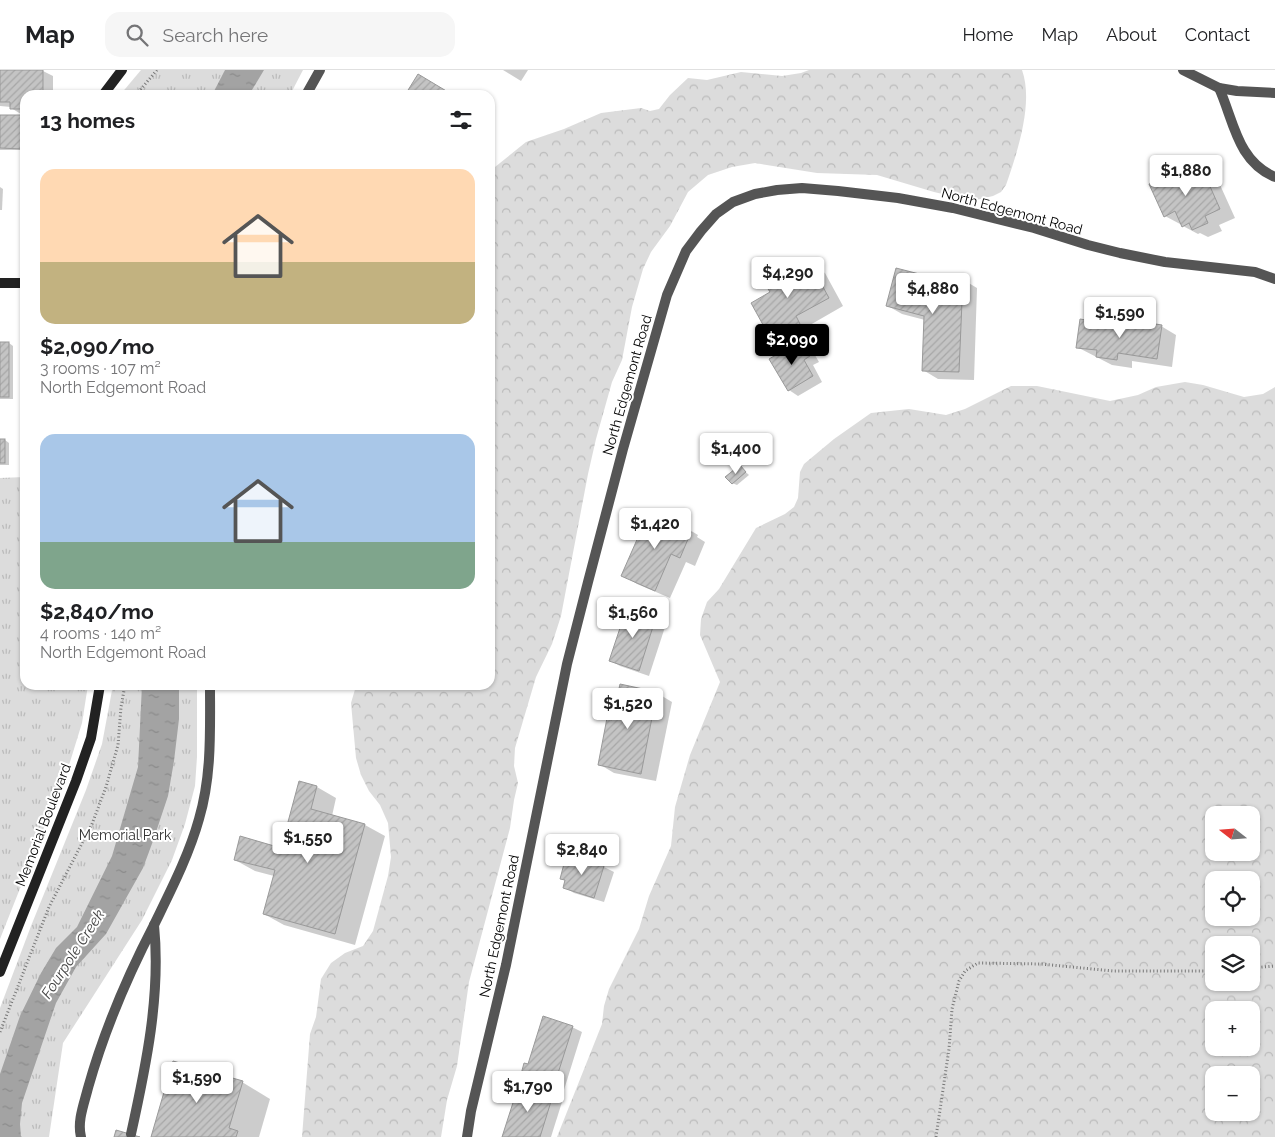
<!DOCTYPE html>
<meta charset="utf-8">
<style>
:root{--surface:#fff;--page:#f6f6f6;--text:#202124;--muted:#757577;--line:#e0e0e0;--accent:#000}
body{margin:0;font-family:Raleway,sans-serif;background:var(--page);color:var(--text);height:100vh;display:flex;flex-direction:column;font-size:19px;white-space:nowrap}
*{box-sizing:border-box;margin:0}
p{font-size:16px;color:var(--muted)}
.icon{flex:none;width:28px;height:28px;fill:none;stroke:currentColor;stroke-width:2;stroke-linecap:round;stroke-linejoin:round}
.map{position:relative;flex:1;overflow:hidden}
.sheet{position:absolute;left:20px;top:20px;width:475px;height:600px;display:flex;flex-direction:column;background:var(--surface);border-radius:15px;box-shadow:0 1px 4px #0004}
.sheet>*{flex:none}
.needle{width:32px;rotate:287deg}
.tools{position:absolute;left:1205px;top:736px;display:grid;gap:10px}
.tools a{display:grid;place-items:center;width:55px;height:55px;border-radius:10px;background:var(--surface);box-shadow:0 1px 4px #0004;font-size:25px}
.price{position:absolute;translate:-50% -42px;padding:0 11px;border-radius:5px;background:#fff;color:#222;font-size:16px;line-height:32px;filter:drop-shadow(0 1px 2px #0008)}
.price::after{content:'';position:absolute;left:50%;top:30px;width:15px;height:11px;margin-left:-8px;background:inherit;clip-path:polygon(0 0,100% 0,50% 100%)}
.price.on{background:var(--accent);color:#fff}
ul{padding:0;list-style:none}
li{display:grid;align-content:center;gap:10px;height:265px;padding:0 20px}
li span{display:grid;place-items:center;height:155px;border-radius:15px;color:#555}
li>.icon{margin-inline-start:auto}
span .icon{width:90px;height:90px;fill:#fffc;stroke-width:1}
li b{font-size:21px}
h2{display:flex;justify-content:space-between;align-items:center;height:60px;padding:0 20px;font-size:21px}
header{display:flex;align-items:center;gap:30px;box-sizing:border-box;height:70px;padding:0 25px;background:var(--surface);border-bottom:1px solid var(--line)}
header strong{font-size:24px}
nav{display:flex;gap:28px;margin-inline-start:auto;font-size:18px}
.search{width:350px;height:45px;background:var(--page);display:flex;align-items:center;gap:12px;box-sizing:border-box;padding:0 18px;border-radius:15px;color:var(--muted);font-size:19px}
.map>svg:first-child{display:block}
.forest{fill:url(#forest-crowns);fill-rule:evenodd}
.park{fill:url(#park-tufts)}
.water{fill:url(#water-ripples)}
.shadow{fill:#0003}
.building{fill:url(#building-hatch);stroke:#999}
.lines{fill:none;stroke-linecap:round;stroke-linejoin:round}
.path{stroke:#777;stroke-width:3;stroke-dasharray:1 2.5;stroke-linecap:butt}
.street{stroke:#555;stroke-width:10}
.secondary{stroke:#222;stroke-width:10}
.labels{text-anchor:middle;stroke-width:4;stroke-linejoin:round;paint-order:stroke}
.street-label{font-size:14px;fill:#000;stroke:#fff}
.park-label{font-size:14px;fill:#333;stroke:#fff}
.water-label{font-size:15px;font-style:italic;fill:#444;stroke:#fff}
</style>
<header>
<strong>Map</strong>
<div class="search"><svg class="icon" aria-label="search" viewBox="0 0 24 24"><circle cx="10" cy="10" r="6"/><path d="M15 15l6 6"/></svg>Search here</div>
<nav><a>Home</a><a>Map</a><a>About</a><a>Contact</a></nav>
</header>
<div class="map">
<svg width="1275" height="1067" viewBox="0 0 1275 1067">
<defs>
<pattern id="forest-crowns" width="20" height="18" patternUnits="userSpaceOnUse" patternTransform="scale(1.25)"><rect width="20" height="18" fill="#dcdcdc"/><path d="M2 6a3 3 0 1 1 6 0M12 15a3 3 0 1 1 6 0" fill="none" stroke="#bbb"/></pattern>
<pattern id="park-tufts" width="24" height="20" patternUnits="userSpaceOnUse" patternTransform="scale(1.25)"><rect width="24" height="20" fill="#dcdcdc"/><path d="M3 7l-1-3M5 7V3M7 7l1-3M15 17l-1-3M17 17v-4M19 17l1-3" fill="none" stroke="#bbb"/></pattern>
<pattern id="water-ripples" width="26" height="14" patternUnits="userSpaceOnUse" patternTransform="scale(1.25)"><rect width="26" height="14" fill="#a3a3a3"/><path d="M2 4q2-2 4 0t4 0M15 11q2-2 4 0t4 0" fill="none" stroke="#8b8b8b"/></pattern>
<pattern id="building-hatch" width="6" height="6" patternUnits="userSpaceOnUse" patternTransform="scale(1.25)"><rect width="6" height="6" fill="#c4c4c4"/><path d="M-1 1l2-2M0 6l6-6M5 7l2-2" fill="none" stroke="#a7a7a7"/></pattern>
</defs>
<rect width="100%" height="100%" fill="#fff"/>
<g class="forest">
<path d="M809,0H1022C1034,33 1017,83 1006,115L1001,122L993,126L976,130H968L934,122L877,105L817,103L755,93L732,97L708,105L688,122L670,156L651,182L643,199L632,237L622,290L612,312L596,369L588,404L561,546L552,574L536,607L515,678L514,696L518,713L514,730L510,758L469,912L457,996L447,1030L441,1067H302L310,964L316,947L321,909L331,893L345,883L363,876L373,861L388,806L391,787L388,753L380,735L369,721L361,705L356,688L351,633L356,616V615H490V101L526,72L564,59L601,43L641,38L650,41L659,39L670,25L688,8L707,10L741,2L782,6L801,3Z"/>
<path d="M1185,312L1203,315L1244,327L1263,324L1275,317V1067H557L602,954L604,936L609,919L639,859L649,826L671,776L675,737L690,685L720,612L700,565L701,549L707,532L719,519L756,458L785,444L794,437L798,428L800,402L804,394L834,369L871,343L909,339L946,345L965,339L1011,316H1037L1110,331L1138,325L1156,317ZM1214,745H1251V782H1214ZM1214,810H1251V848H1214ZM1214,875H1251V912H1214ZM1214,940H1251V978H1214ZM1214,1005H1251V1042H1214Z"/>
</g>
<g class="park">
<polygon points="141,0 303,0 290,25 120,25"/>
<polygon points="25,407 25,615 88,615 82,653 70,692 0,869 0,408"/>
<polygon points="113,615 197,615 197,687 195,716 185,754 172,790 142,850 63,973 49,1067 0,1067 0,938 31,856 86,720 102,674"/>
</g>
<g class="water">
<polygon points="225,0 264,0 249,25 212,25"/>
<polygon points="142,615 179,615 179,649 174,691 168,726 153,771 143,798 106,864 76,897 56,933 22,1033 20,1054 21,1067 0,1067 0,1004 20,946 41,903 56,878 77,857 112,786 138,697"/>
</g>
<g class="shadow">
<polygon points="0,0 43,1 53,6 53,25 25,25 25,44 21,44 11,38 11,37 0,36"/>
<polygon points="503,0 528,0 521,11"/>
<polygon points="0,46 22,46 25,48 25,80 0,80"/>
<polygon points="1201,97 1216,106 1235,148 1219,155 1222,161 1208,167 1200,163 1198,164 1183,156 1182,153 1180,154 1165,146 1175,102 1181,106"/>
<polygon points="0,117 3,119 2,140 0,140"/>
<polygon points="790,193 801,200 810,195 825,203 843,236 810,255 816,267 803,274 812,280 819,292 813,295 822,312 798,326 789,320 790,278 778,271 775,265 768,261 772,223"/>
<polygon points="930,208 962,209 977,218 974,310 938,309 923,300 925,250 902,244 888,236"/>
<polygon points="1123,252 1136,259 1161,256 1176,265 1172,297 1132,291 1132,298 1112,295 1077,277"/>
<polygon points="0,273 9,273 13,276 13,329 0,329"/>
<polygon points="0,370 5,370 9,373 9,395 0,395"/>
<polygon points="740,397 749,405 737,415 732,413"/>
<polygon points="683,456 698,465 697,467 705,472 695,496 686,492 670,528 637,514 623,505"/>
<polygon points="628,539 656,548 666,554 649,606 620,596 611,591"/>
<polygon points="657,623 672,632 656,711 614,703 599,694"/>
<polygon points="317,717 336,728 332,746 365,755 385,766 355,875 284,855 264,844 274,806 255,801 235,790 281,780"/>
<polygon points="574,787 604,797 614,802 604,832 574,823 564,817 566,811 561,808 572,793"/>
<polygon points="572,957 582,962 563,1023 530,1013 559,1022 560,1019 530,1010 530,1012 521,1007 529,995"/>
<polygon points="242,1012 270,1029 259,1067 152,1067"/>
<polygon points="552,1026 562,1032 551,1067 504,1067"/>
</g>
<g class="building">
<polygon points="0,0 43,0 43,25 25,25 25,39 10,39 10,32 0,32"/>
<polygon points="418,4 453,25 405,25"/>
<polygon points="0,45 22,45 22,79 0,78"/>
<polygon points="1201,96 1220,139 1205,146 1208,153 1192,160 1189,153 1182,157 1175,141 1164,147 1149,114 1175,101 1178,106"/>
<polygon points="790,192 795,202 810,193 829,228 796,246 802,258 777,272 771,260 767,262 751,233 770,222 761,208"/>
<polygon points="896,198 931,207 963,208 959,302 922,301 924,246 886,236"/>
<polygon points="1080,249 1111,254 1112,249 1124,251 1123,256 1135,257 1136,251 1162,255 1157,289 1118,283 1117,290 1096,287 1097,280 1076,278"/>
<rect x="0" y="272" width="9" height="55"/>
<polygon points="803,272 810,286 804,290 813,306 788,321 769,289 795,274 796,276"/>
<rect x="0" y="369" width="5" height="24"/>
<polygon points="740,395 746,402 732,414 725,407"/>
<polygon points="650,440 684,455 682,458 691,462 680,488 671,484 655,521 621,506"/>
<polygon points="627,537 656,547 639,601 609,591"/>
<polygon points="620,614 657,622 641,704 598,695 607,648 612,650"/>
<polygon points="299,711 317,716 311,739 365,754 335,864 263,844 275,800 234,790 240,766 281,778"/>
<polygon points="573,786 604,796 594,828 563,818 565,810 560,809 565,790 571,791"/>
<polygon points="543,946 573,956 553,1019 520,1008 524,993 528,994"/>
<polygon points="173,991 243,1011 229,1058 238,1061 236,1067 151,1067"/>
<polygon points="519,1014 553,1025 540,1067 502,1067"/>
<polygon points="116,1060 140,1067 114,1067"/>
</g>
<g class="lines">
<g class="path">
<polyline points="136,25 157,0"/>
<polyline points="1251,898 1275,896"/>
<polyline points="0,962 49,837 92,754 106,717 118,675 121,637 125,615"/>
<polyline points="936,1067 949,979 952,939 959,911 965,901 978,893 1041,894 1113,901 1214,901"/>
</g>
<g class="street">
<polyline points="1183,0 1219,18 1237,21 1275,23"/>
<path d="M1219,18C1234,51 1237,91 1275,107"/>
<polyline points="306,25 320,0"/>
<path d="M154,855C171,820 189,785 199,749C212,705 210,660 210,615"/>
<path d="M81,1067C77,1051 84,1034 88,1018C104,961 127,907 154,855C161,925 146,996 131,1064"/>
<polyline points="467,1067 471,1041 506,895 567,594 588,512 623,379 667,225 686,181 701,161 716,144 733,132 755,124 777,120 802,118 838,121 898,128 953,138 1034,158 1088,175 1120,183 1165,192 1255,202 1275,209"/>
</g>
<g class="secondary">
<polyline points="103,25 122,0"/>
<polyline points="0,213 25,213"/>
<polyline points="0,902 76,711 91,668 100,615"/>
</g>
</g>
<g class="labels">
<g class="street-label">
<text transform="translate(1012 141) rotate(15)" y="5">North Edgemont Road</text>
<text transform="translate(627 315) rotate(-74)" y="5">North Edgemont Road</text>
<text transform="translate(43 755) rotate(-69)" y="5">Memorial Boulevard</text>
<text transform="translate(499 856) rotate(-78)" y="5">North Edgemont Road</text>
</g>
<g class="park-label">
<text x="125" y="770">Memorial Park</text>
</g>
<g class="water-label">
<text transform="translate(73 884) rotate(-57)" y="5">Fourpole Creek</text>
</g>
</g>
</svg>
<div class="tools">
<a><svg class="needle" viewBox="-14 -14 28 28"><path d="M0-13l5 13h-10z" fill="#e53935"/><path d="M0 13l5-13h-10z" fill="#757577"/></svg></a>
<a><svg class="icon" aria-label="locate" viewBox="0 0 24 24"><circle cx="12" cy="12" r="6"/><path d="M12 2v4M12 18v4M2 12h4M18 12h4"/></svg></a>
<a><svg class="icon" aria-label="layers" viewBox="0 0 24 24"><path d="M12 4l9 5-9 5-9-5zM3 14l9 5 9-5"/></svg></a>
<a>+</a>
<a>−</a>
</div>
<b class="price" style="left:1186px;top:127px">$1,880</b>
<b class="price" style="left:788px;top:229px">$4,290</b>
<b class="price" style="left:933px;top:245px">$4,880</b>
<b class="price" style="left:1120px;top:269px">$1,590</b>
<b class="price on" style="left:792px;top:296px">$2,090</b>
<b class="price" style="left:736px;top:405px">$1,400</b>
<b class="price" style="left:655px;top:480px">$1,420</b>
<b class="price" style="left:633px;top:569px">$1,560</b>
<b class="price" style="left:628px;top:660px">$1,520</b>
<b class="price" style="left:308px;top:794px">$1,550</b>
<b class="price" style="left:582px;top:806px">$2,840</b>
<b class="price" style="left:197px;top:1034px">$1,590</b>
<b class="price" style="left:528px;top:1043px">$1,790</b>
<section class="sheet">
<h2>13 homes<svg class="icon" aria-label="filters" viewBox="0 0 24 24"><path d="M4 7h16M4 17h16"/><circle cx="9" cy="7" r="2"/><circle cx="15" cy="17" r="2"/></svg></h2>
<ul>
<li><span style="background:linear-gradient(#ffd9b3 60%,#c2b280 0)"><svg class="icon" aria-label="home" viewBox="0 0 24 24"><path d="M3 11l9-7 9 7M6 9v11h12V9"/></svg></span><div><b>$2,090/mo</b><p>3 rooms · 107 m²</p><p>North Edgemont Road</p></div></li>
<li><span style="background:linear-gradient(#a9c7e8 70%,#7fa58c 0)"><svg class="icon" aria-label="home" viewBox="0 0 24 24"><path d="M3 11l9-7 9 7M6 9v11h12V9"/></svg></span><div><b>$2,840/mo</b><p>4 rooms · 140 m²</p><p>North Edgemont Road</p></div></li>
</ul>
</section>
</div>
